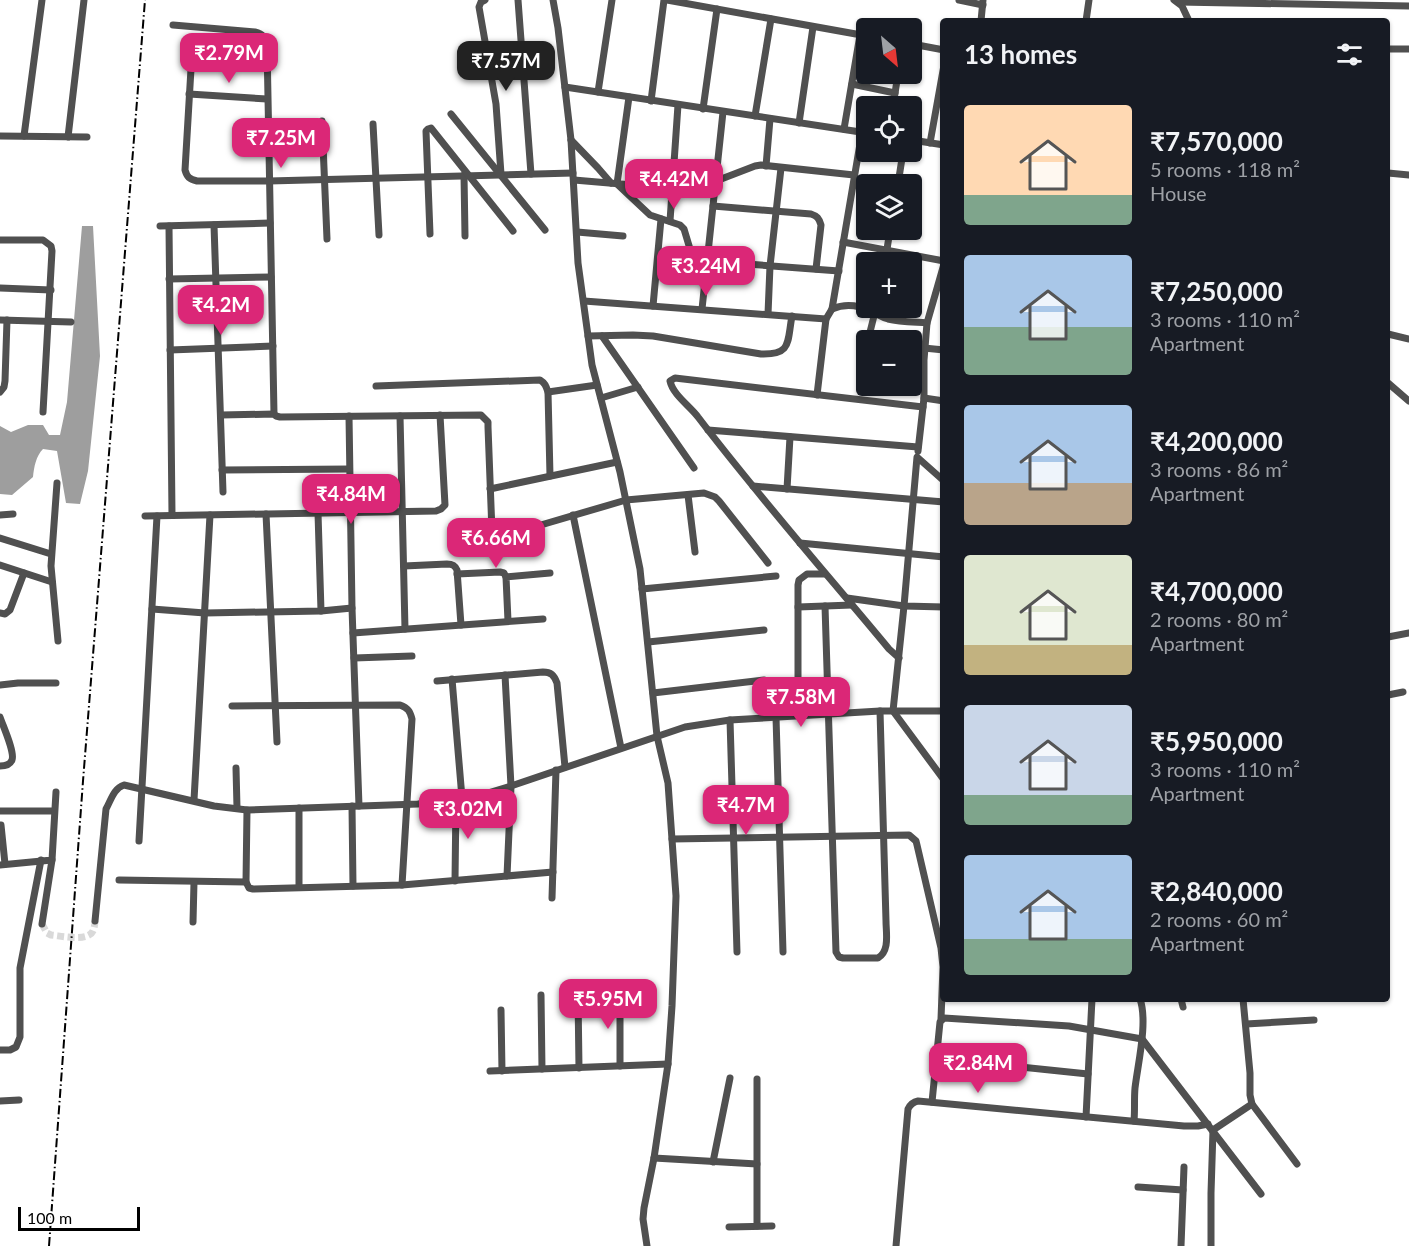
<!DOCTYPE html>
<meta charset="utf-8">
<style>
:root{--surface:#171b24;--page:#242831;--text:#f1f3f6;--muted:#9ea1a6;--accent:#db2777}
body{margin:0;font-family:Lato,sans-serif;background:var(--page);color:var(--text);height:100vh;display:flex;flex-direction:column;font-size:22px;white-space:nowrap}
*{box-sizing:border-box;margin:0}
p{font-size:20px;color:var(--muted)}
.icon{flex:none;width:33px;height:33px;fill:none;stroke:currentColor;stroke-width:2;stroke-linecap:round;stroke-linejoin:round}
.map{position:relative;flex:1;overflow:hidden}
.side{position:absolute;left:940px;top:18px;width:450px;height:984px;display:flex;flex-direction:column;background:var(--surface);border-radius:6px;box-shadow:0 2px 4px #0004}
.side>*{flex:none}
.needle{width:39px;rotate:152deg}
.buttons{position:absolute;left:856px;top:18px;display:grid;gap:12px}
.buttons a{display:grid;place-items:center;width:66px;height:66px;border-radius:6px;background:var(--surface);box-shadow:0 2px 4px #0004;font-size:30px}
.scale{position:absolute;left:18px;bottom:15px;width:122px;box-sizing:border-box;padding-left:6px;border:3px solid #000;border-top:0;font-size:16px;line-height:21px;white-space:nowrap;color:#000;-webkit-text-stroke:4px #fff;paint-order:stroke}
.price{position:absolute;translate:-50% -51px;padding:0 14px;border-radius:12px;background:var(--accent);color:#fff;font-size:20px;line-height:39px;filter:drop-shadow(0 2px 3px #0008)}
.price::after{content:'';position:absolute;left:50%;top:36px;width:18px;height:14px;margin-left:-9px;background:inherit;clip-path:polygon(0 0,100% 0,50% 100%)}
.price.active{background:#222;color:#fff}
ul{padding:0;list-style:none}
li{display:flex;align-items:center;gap:18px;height:150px;padding:0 24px}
li span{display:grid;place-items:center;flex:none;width:168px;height:120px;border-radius:6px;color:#555}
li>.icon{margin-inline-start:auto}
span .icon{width:72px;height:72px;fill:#fffc;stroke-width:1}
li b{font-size:26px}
h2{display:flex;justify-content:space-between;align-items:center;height:72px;padding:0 24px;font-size:26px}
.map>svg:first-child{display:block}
.water{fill:#9e9e9e}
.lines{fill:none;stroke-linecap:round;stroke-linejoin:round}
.street-tunnel{stroke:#d9d9d9;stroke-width:7;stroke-dasharray:7 3.5;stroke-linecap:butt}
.street{stroke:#505050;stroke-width:7}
.rail{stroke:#000;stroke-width:2;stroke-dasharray:9 3 1.5 3;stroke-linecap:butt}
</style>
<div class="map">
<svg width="1409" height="1246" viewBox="0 0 1409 1246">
<rect width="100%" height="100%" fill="#fff"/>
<path class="water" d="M82,226H93L100,356L88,471L80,504L66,503L57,451L43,449C36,456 34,467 33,477L12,495L0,494V426L11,432L28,425H43L49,435H60L67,402Z"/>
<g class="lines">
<path class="street-tunnel" d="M42,924L47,933L51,935C62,936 88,942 93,931C94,929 95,924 95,921"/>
<g class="street">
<polyline points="485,0 481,2 479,7 496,104 501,174"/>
<polyline points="518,0 531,174"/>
<polyline points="553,0 558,28 571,140 578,263 592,365 620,472 640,569 657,736 668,783 676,896 672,1006 668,1064 654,1158 644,1208 643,1219 647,1246"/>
<polyline points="667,0 867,36"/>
<polyline points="959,0 983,5"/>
<polyline points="1174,0 1182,6 1189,21"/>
<polyline points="1178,2 1409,6"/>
<polyline points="981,21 983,0"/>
<polyline points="1086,21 1089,0"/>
<path d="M173,25L255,32C263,34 265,37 267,45L274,414"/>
<polyline points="912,44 944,50"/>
<polyline points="1388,49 1409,49"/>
<path d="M192,52L185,170C187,177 189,179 197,181H269L573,173"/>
<polyline points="852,84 895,93"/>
<polyline points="565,87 867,133"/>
<polyline points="598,92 612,0"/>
<polyline points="189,94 267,99"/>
<polyline points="629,97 617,184 650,215 680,225 684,229 690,249 707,261 839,271"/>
<polyline points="651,101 664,0"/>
<polyline points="893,106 898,74"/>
<polyline points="703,109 717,9"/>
<polyline points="451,114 545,230"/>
<polyline points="755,116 771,19"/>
<polyline points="322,121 327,239"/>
<polyline points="799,123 813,27"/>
<polyline points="373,124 379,235"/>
<polyline points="844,129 860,35"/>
<polyline points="0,136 87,137"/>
<polyline points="24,136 42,0"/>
<polyline points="68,137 84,0"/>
<polyline points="571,140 598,168 611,183"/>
<polyline points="912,140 944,145"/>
<polyline points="930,143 944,65"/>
<polyline points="766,166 770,119"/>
<polyline points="1388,173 1409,175"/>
<polyline points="464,175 465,236"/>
<polyline points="574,180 714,192"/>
<polyline points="716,181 755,166 761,165 854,175"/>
<polyline points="898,184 903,152"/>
<path d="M713,206L811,214C817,216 819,218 821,225L816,269"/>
<polyline points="670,221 678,105"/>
<polyline points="214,225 223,492"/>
<polyline points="160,226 270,223"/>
<polyline points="169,226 172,515"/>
<polyline points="577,232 623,236"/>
<polyline points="430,234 426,131 428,129 431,128 513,231"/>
<polyline points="0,240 43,240 51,246 52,251 43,412"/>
<polyline points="843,242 944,261"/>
<polyline points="885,262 890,230"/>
<polyline points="169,279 271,277"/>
<polyline points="0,288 51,290"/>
<polyline points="584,301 826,319"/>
<polyline points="653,306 661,219"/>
<polyline points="702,309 723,112"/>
<polyline points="832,309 862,132"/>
<polyline points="768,314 770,266 781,168"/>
<polyline points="0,320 71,322"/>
<polyline points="1388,334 1409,339"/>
<path d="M588,336L633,335L653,336L761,354C792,355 787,342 792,316"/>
<polyline points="602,336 694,468"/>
<polyline points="868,340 876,308"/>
<polyline points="924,348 944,350"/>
<polyline points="170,350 273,346"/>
<polyline points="862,375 867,346"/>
<polyline points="1388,383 1409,401"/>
<path d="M376,386L540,380C545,383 546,386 548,392L550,476"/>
<polyline points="0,392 4,387 5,381 7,320"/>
<polyline points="548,392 597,385"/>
<path d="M817,395L826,319L832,309C844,304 858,305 870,311C876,313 881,317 888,319C900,322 914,322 927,323"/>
<polyline points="601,398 638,387"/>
<polyline points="924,398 944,401"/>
<polyline points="221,415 274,414 276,416 280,417 481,415 488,422 488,427 492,532"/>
<polyline points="349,416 352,608 359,806"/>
<polyline points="400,416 405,629"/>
<polyline points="708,430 918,447"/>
<polyline points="918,451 924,398 924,360 927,323 944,264"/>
<polyline points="222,470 349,469"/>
<polyline points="944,481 917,457 904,606 893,711 944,780"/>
<polyline points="57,483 51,566 58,641"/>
<polyline points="753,486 944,502"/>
<polyline points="490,489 617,462"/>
<polyline points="787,489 790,437"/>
<polyline points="688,495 695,552"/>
<polyline points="318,513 321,611"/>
<polyline points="266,514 277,742"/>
<polyline points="0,515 13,514"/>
<polyline points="573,515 621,748"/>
<polyline points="145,516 436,511 441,509 445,505 440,415"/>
<polyline points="468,536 534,527 626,500 704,493 715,497 719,501 768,563"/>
<polyline points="0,538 51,554"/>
<polyline points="800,543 944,557"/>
<polyline points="0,565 52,582"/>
<path d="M404,566L447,564C452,564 455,565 457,570L461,625"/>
<polyline points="457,574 500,572 504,573 506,577"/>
<polyline points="642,589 776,576"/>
<polyline points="847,598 904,606 944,607"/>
<path d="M825,606L836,952L839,957L843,958H878C890,951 886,933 886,921L880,711"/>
<polyline points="798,607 852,605"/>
<polyline points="152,609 205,613 321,611 352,608"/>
<polyline points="0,613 5,614 10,610 24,573"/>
<polyline points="508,621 506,577 550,573"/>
<polyline points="353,633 543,619"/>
<polyline points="1388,637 1409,633"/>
<polyline points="648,642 764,630"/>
<polyline points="354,658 412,656"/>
<path d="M899,658L889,649C825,572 759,497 698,417C690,406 673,395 670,381L675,378L923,407"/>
<polyline points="505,675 511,786 507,876"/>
<polyline points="452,679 462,798"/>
<path d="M437,681L543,672C551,672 554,675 557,683L565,767"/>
<polyline points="0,685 18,683 56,683"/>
<polyline points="653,693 764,680"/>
<polyline points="1388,695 1403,692"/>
<path d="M232,706L400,705C408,708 410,711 412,719L402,885"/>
<polyline points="798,716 798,585 799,580 807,574 824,574"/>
<path d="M0,717C3,726 15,752 12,760C10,765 5,766 0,766"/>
<polyline points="776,717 783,952"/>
<polyline points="730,720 737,952"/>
<polyline points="236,768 237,808"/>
<polyline points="194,800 210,515"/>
<polyline points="352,806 353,886"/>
<polyline points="0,811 54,811"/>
<polyline points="1,825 5,864"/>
<polyline points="672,839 909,835 916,841 917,845 941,948 943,967 941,1019"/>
<polyline points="139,841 157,516"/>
<polyline points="0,865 52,860 56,792"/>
<polyline points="119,880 246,882 247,810"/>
<polyline points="455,881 456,799"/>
<polyline points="246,882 249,888 253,889 402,885 553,872"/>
<polyline points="299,887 299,808"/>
<polyline points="552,898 556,770"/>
<path d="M95,921L106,809C111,800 114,788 124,785L214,806L247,810L418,804L478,796L511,786L685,727L730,720L880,711H944"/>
<polyline points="193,922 194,882"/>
<polyline points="42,924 52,860"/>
<polyline points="541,995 542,1069"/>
<polyline points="578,995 579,1068"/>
<polyline points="620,995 620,1066"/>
<polyline points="1181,999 1183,1007"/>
<polyline points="1243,999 1250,1073 1250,1095 1252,1104 1297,1164"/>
<polyline points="501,1010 502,1071"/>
<polyline points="1246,1024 1314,1020"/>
<polyline points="0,1050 10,1050 16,1047 20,1037 20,968 41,860"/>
<polyline points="936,1058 1088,1074"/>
<polyline points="490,1071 668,1064"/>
<polyline points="0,1101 19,1100"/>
<polyline points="932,1102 940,1022 944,1018 1069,1026 1142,1039 1261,1194"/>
<polyline points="1086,1117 1092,999"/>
<path d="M1134,1121C1135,1110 1134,1099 1135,1088C1138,1063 1148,1022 1140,999"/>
<polyline points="654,1158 757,1164"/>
<polyline points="713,1162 730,1078"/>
<polyline points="1138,1187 1183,1190"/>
<polyline points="757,1226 757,1079"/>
<polyline points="729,1227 772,1226"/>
<path d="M896,1246L908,1109C910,1105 913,1102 918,1101L1184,1126H1198L1208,1124"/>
<polyline points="1181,1246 1184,1167"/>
<polyline points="1211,1246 1211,1193 1213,1130 1252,1104"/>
</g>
<polyline class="rail" points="49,1246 83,781 145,0"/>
</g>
</svg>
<div class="buttons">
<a><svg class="needle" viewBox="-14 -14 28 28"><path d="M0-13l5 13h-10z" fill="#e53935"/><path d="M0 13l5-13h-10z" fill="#9ea1a6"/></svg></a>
<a><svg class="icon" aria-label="locate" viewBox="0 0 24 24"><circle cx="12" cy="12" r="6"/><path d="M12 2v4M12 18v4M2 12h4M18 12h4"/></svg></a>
<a><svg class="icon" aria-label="layers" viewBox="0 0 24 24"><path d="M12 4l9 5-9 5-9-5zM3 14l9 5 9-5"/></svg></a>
<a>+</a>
<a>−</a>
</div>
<div class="scale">100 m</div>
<b class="price" style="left:229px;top:84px">₹2.79M</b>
<b class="price active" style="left:506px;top:92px">₹7.57M</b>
<b class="price" style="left:281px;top:169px">₹7.25M</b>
<b class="price" style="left:674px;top:210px">₹4.42M</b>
<b class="price" style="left:706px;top:297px">₹3.24M</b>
<b class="price" style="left:221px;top:336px">₹4.2M</b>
<b class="price" style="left:351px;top:525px">₹4.84M</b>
<b class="price" style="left:496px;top:569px">₹6.66M</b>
<b class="price" style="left:801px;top:728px">₹7.58M</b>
<b class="price" style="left:746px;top:836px">₹4.7M</b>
<b class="price" style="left:468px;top:840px">₹3.02M</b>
<b class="price" style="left:608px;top:1030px">₹5.95M</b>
<b class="price" style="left:978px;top:1094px">₹2.84M</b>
<section class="side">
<h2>13 homes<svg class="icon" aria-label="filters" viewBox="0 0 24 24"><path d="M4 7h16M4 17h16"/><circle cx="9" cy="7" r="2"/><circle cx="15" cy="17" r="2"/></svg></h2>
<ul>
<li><span style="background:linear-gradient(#ffd9b3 75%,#7fa58c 0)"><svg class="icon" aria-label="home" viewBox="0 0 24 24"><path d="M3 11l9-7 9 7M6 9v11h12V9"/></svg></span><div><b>₹7,570,000</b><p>5 rooms · 118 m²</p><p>House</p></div></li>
<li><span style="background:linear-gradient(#a9c7e8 60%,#7fa58c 0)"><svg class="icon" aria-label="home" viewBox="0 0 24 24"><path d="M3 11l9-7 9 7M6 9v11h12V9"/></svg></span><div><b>₹7,250,000</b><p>3 rooms · 110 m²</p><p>Apartment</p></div></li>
<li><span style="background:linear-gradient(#a9c7e8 65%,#b9a48a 0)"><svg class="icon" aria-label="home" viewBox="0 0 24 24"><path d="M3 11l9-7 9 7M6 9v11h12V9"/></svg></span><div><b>₹4,200,000</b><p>3 rooms · 86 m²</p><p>Apartment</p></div></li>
<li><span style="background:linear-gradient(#dfe7d0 75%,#c2b280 0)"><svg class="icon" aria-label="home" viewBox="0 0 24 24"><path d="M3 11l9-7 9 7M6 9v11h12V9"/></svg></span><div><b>₹4,700,000</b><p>2 rooms · 80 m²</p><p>Apartment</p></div></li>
<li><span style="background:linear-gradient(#c9d6e8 75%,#7fa58c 0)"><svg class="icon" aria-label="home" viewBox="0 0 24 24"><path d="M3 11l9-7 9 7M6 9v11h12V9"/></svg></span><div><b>₹5,950,000</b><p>3 rooms · 110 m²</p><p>Apartment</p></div></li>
<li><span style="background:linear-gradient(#a9c7e8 70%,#7fa58c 0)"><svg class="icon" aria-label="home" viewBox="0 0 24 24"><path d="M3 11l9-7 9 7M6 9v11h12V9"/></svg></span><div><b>₹2,840,000</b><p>2 rooms · 60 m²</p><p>Apartment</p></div></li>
</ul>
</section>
</div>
